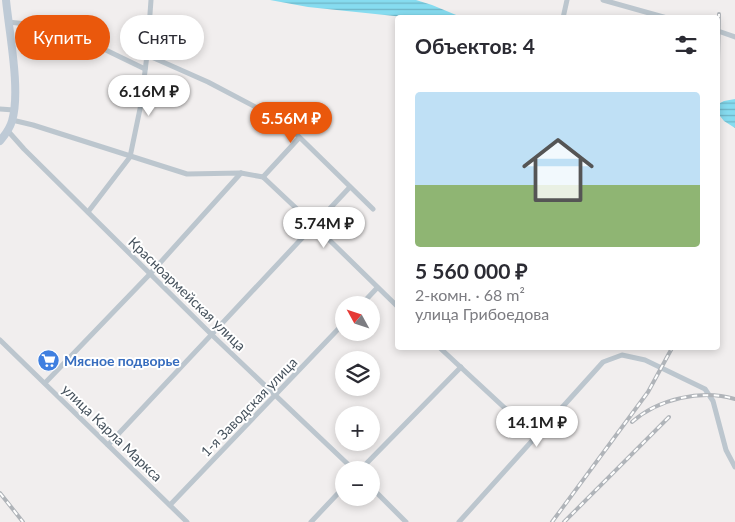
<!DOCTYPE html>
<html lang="ru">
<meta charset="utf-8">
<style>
:root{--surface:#fff;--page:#f2f2f3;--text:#2b2b33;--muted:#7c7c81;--accent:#ea580c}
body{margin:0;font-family:Lato,sans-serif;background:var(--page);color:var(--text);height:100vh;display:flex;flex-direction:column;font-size:19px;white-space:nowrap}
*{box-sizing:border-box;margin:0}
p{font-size:16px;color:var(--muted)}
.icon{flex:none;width:28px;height:28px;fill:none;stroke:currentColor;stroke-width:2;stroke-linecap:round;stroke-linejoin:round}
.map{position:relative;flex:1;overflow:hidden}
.sheet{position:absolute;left:395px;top:15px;width:325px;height:335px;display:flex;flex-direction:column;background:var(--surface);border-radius:5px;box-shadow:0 2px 8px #0003}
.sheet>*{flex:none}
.guide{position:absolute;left:15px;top:15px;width:305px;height:45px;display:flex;gap:10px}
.needle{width:32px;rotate:310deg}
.fabs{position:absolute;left:335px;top:296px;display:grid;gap:10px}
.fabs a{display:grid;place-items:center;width:45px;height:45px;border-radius:50%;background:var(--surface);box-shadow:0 2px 8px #0003;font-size:25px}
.price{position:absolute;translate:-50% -42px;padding:0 11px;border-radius:18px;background:#fff;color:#222;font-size:16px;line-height:32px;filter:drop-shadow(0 1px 2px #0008)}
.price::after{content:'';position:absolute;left:50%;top:30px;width:15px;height:11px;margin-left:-8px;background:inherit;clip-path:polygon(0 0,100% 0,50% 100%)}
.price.current{background:var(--accent);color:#fff}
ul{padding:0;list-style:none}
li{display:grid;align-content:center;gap:10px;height:265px;padding:0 20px}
li span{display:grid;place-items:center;height:155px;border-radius:5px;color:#555}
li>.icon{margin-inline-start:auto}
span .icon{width:90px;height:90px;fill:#fffc;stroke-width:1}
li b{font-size:21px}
h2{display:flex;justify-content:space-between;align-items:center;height:60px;padding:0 20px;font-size:21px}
.pill{padding:0 18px;border-radius:22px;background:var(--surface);box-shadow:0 2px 8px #0003;font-size:18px;line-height:45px}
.pill.current{background:var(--accent);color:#fff}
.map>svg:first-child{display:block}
.water{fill:url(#water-rules)}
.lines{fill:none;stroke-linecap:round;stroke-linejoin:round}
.minor{stroke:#bcc6ce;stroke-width:5}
.secondary{stroke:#becad6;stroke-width:8}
.rail-casing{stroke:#b0b4b9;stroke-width:4}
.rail{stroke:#fff;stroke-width:2;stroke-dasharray:5.5;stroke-linecap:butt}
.labels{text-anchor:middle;stroke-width:4;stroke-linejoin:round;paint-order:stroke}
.street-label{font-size:14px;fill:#46525d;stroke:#fff}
.shop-label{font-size:14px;font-weight:bold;fill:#366cbe;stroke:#fff;text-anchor:start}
</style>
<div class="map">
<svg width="735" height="522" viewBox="0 0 735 522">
<defs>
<pattern id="water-rules" width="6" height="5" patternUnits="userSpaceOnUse" patternTransform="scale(1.25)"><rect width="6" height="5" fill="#86dcf0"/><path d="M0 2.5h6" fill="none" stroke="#6fb5c6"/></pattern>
</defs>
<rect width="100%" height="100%" fill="#f1eeee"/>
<g class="water">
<polygon points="270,0 416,0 432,5 461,17 404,17 308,7"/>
<polygon points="735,99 735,128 724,121 720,116 718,116 718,104 724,101"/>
</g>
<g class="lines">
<g class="minor">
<polyline points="603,0 667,18"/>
<polyline points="563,18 567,0"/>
<polyline points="8,22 65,28 83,39 145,69"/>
<polyline points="718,31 735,37"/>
<polyline points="147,55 208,82 284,122 373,209"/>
<polyline points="0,109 14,110"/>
<polyline points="12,120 33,125 187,174 241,173 263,177"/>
<polyline points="8,131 24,149 212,335 354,470"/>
<polyline points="263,177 314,225 398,307"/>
<polyline points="263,177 299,138"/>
<polyline points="88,212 130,157 141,104 147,55 151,0"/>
<polyline points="361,305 377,288"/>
<polyline points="0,340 187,522"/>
<polyline points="440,348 535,436"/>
<polyline points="45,383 150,274 241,173"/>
<polyline points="108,445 350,187"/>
<polyline points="360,470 461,367"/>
<polyline points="371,487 406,522"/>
<polyline points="170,505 344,323"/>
<polyline points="311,522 344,487"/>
<polyline points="459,522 603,362 622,355 645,360 705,389 713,401 726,450 735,467"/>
</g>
<path class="secondary" d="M0,141C5,135 10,128 12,121C21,91 9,32 6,0"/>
<defs>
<g id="rail">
<polyline points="718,61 719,14"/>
<path d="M632,422C658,399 701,389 735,399"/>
<polyline points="0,493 23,522"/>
<polyline points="552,522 648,392 672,348"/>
<polyline points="564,522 669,417"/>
</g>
</defs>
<use href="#rail" class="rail-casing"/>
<use href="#rail" class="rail"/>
</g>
<defs>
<symbol id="supermarket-disc" viewBox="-11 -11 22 22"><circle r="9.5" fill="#3f7fe0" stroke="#fff"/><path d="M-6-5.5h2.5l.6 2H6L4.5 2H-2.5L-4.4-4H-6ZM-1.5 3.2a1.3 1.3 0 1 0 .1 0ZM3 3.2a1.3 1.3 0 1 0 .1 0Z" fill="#fff"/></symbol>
</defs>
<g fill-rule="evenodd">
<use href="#supermarket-disc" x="36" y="348" width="25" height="25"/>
</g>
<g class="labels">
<g class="street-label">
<text transform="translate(187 294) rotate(44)" y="5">Красноармейская улица</text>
<text transform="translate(249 407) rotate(-46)" y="5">1-я Заводская улица</text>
<text transform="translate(112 433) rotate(44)" y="5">улица Карла Маркса</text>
</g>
<g class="shop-label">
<text x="64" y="366">Мясное подворье</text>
</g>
</g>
</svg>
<div class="fabs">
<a><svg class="needle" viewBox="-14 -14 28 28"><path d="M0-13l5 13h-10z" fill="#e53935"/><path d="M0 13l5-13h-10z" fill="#7c7c81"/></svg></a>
<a><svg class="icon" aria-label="layers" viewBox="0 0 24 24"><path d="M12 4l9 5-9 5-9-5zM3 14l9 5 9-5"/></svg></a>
<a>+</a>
<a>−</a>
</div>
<b class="price" style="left:149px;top:117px">6.16M ₽</b>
<b class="price current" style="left:291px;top:144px">5.56M ₽</b>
<b class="price" style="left:324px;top:249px">5.74M ₽</b>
<b class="price" style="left:537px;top:448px">14.1M ₽</b>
<div class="guide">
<a class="pill current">Купить</a>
<a class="pill">Снять</a>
</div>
<section class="sheet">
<h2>Объектов: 4<svg class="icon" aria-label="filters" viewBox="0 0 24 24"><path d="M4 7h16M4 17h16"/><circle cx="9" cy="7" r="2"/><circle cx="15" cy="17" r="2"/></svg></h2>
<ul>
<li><span style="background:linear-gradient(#bfe0f5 60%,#8fb573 0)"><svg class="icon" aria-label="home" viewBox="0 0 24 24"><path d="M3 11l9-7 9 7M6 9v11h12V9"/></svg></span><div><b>5 560 000 ₽</b><p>2-комн. · 68 m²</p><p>улица Грибоедова</p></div></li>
</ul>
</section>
</div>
